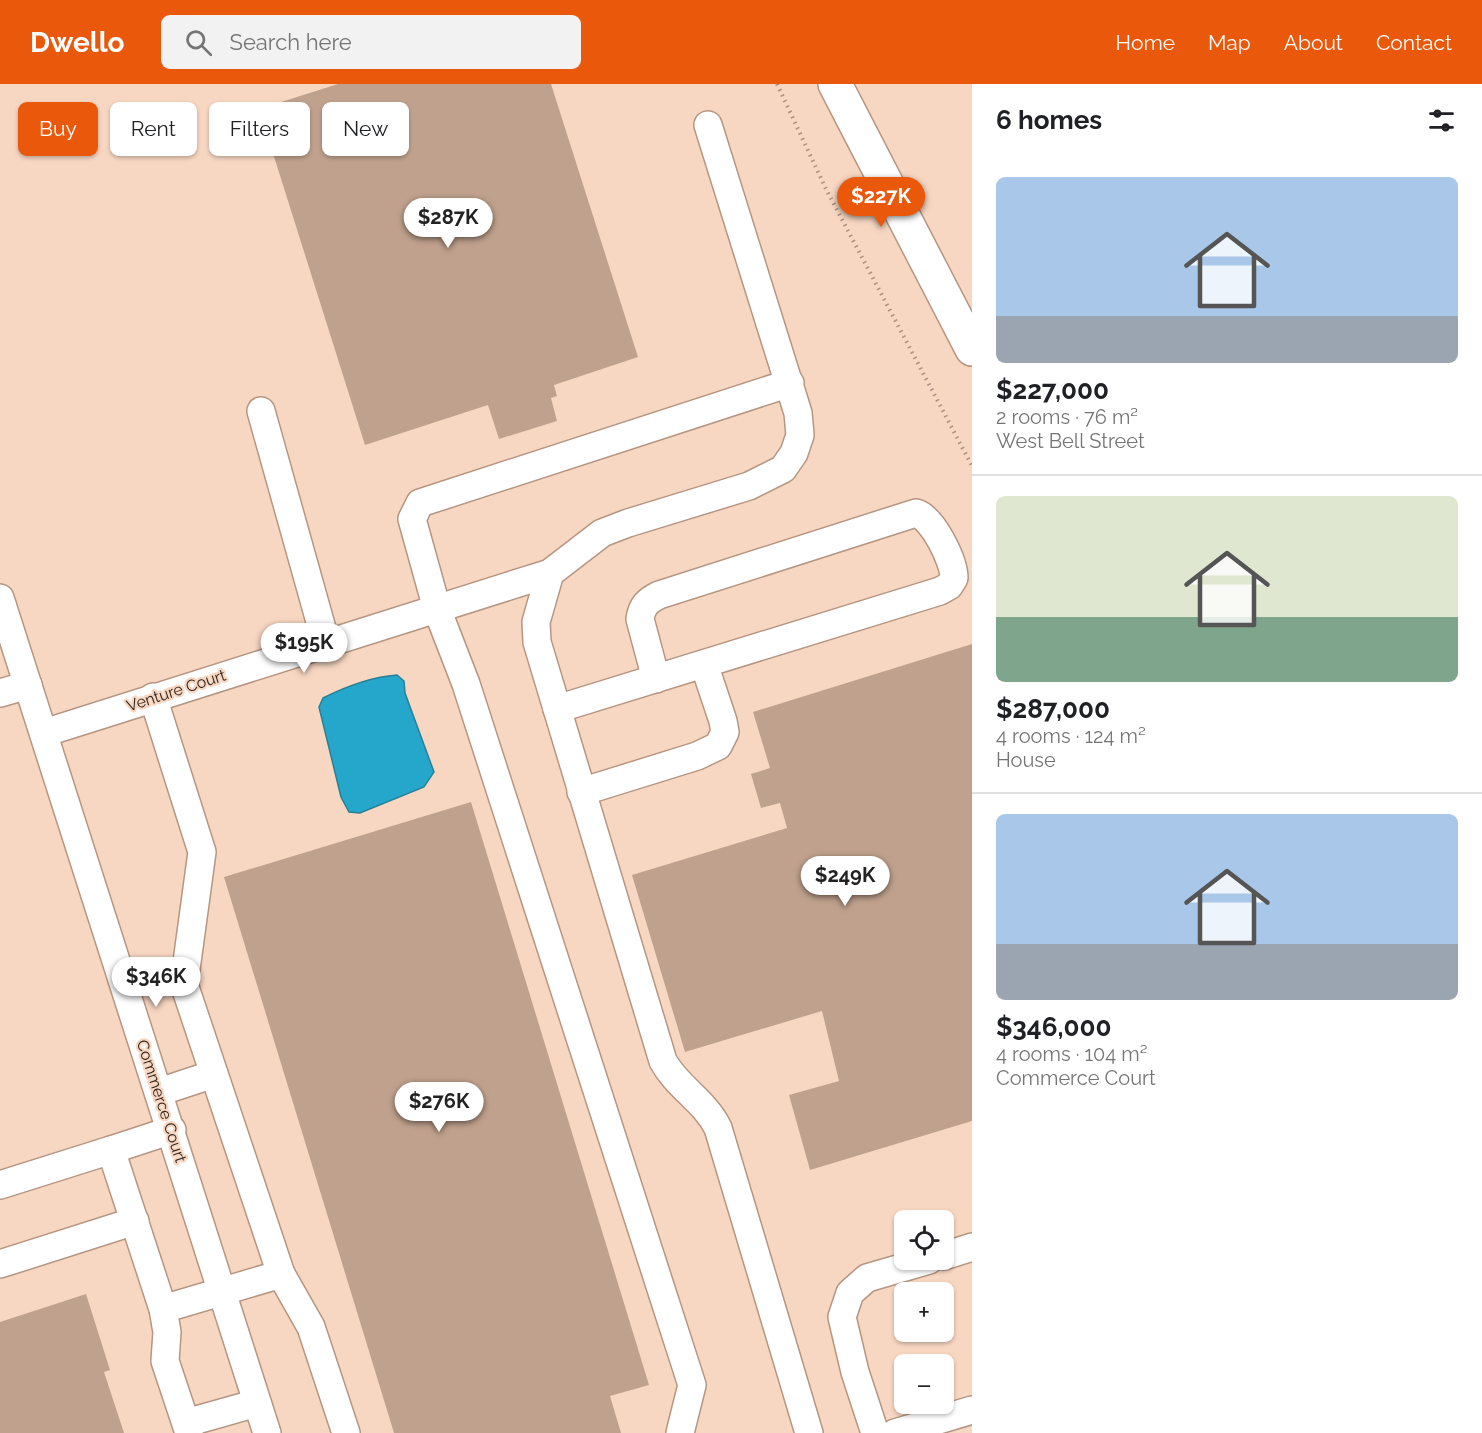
<!DOCTYPE html>
<meta charset="utf-8">
<style>
:root{--surface:#fff;--page:#f2f2f2;--text:#202124;--muted:#757577;--line:#e0e0e0;--accent:#ea580c}
body{margin:0;font-family:Raleway,sans-serif;background:var(--page);color:var(--text);height:100vh;display:flex;flex-direction:column;font-size:22px;white-space:nowrap}
*{box-sizing:border-box;margin:0}
p{font-size:20px;color:var(--muted)}
.icon{flex:none;width:33px;height:33px;fill:none;stroke:currentColor;stroke-width:2;stroke-linecap:round;stroke-linejoin:round}
.map{position:relative;flex:1;overflow:hidden}
.panel{display:flex;flex-direction:column;background:var(--surface);width:510px}
.panel>*{flex:none}
.banner{position:absolute;left:18px;top:18px;width:570px;height:54px;display:flex;gap:12px}
.buttons{position:absolute;left:894px;top:1126px;display:grid;gap:12px}
.buttons a{display:grid;place-items:center;width:60px;height:60px;border-radius:9px;background:var(--surface);box-shadow:0 2px 4px #0004;font-size:30px}
.price{position:absolute;translate:-50% -51px;padding:0 14px;border-radius:21px;background:#fff;color:#222;font-size:20px;line-height:39px;filter:drop-shadow(0 2px 3px #0008)}
.price::after{content:'';position:absolute;left:50%;top:36px;width:18px;height:14px;margin-left:-9px;background:inherit;clip-path:polygon(0 0,100% 0,50% 100%)}
.price.selected{background:var(--accent);color:#fff}
ul{padding:0;list-style:none}
li{display:grid;align-content:center;gap:12px;height:318px;padding:0 24px}
li+li{border-top:2px solid var(--line)}
li span{display:grid;place-items:center;height:186px;border-radius:9px;color:#555}
li>.icon{margin-inline-start:auto}
span .icon{width:108px;height:108px;fill:#fffc;stroke-width:1}
li b{font-size:26px}
h2{display:flex;justify-content:space-between;align-items:center;height:72px;padding:0 24px;font-size:26px}
.chip{padding:0 21px;border-radius:9px;background:var(--surface);box-shadow:0 2px 4px #0004;font-size:21px;line-height:54px}
.chip.selected{background:var(--accent);color:#fff}
header{display:flex;align-items:center;gap:36px;box-sizing:border-box;height:84px;padding:0 30px;background:var(--accent);color:#fff}
header strong{font-size:28px}
nav{display:flex;gap:33px;margin-inline-start:auto;font-size:21px}
.search{width:420px;height:54px;background:var(--page);display:flex;align-items:center;gap:15px;box-sizing:border-box;padding:0 21px;border-radius:9px;color:var(--muted);font-size:22px}
main{display:flex;flex:1;min-height:0}
.map>svg:first-child{display:block}
.water{fill:#25a7cb;stroke:#298097;stroke-width:1.5}
.building{fill:#c0a18d}
.lines{fill:none;stroke-linecap:round;stroke-linejoin:round}
.minor-casing{stroke:#b59683;stroke-width:30}
.major-casing{stroke:#b59683;stroke-width:36}
.path{stroke:#a99081;stroke-width:4;stroke-dasharray:1.5 4.5;stroke-linecap:butt}
.minor{stroke:#fff;stroke-width:27}
.major{stroke:#fff;stroke-width:33}
.labels{text-anchor:middle;stroke-width:4.5;stroke-linejoin:round;paint-order:stroke}
.street-label{font-size:16px;fill:#31251e;stroke:#f8d7c2}
</style>
<header>
<strong>Dwello</strong>
<div class="search"><svg class="icon" aria-label="search" viewBox="0 0 24 24"><circle cx="10" cy="10" r="6"/><path d="M15 15l6 6"/></svg>Search here</div>
<nav><a>Home</a><a>Map</a><a>About</a><a>Contact</a></nav>
</header>
<main>
<div class="map">
<svg width="972" height="1349" viewBox="0 0 972 1349">
<rect width="100%" height="100%" fill="#f8d7c2"/>
<path class="water" d="M397,591L404,597L405,609L434,688L424,703L360,729L349,728L341,713L319,623L323,614C347,602 370,593 397,591Z"/>
<g class="building">
<polygon points="338,0 551,0 638,273 554,301 557,312 551,314 557,337 499,355 488,321 365,361 259,25"/>
<polygon points="972,560 972,1037 810,1086 789,1011 839,997 822,927 685,968 632,791 787,744 780,719 761,724 751,690 770,684 753,628"/>
<polygon points="471,718 649,1301 610,1312 621,1349 394,1349 224,793"/>
<polygon points="86,1210 110,1286 104,1288 124,1349 0,1349 0,1238"/>
</g>
<g class="lines">
<defs>
<g id="minor">
<path d="M708,41L798,329L800,351L794,369L783,385L749,402L628,439L602,449L550,489L536,538L537,558L663,977C677,1003 705,1017 718,1044L809,1349"/>
<polyline points="261,327 326,559"/>
<polyline points="0,514 267,1349"/>
<polyline points="0,609 28,601"/>
<polyline points="153,613 202,768 184,900 281,1190 163,1225"/>
<path d="M557,625L940,507L949,502L954,494C954,477 933,434 916,429L659,511C647,517 642,522 640,535L656,595"/>
<polyline points="44,649 550,489"/>
<polyline points="581,708 697,672 718,662 725,648 723,637 704,580"/>
<polyline points="159,1008 214,990"/>
<polyline points="172,1046 111,1066 163,1225 167,1248 165,1277 189,1349"/>
<polyline points="0,1101 111,1066"/>
<polyline points="944,1172 972,1163"/>
<polyline points="0,1180 135,1137"/>
<polyline points="281,1190 311,1243 346,1349"/>
<polyline points="186,1339 257,1319"/>
<polyline points="680,1349 692,1301 466,600 437,525 412,435 420,419 790,299"/>
<polyline points="875,1349 855,1288 842,1233 850,1209 867,1194 929,1176"/>
<polyline points="895,1349 972,1326"/>
</g>
<polyline id="major" points="835,0 972,265"/>
</defs>
<use href="#minor" class="minor-casing"/>
<use href="#major" class="major-casing"/>
<polyline class="path" points="777,0 826,105 972,382"/>
<use href="#minor" class="minor"/>
<use href="#major" class="major"/>
</g>
<g class="labels">
<g class="street-label">
<text transform="translate(176 606) rotate(-18)" y="6">Venture Court</text>
<text transform="translate(162 1017) rotate(72)" y="6">Commerce Court</text>
</g>
</g>
</svg>
<div class="buttons">
<a><svg class="icon" aria-label="locate" viewBox="0 0 24 24"><circle cx="12" cy="12" r="6"/><path d="M12 2v4M12 18v4M2 12h4M18 12h4"/></svg></a>
<a>+</a>
<a>−</a>
</div>
<b class="price selected" style="left:881px;top:144px">$227K</b>
<b class="price" style="left:448px;top:165px">$287K</b>
<b class="price" style="left:304px;top:590px">$195K</b>
<b class="price" style="left:845px;top:823px">$249K</b>
<b class="price" style="left:156px;top:924px">$346K</b>
<b class="price" style="left:439px;top:1049px">$276K</b>
<div class="banner">
<a class="chip selected">Buy</a>
<a class="chip">Rent</a>
<a class="chip">Filters</a>
<a class="chip">New</a>
</div>
</div>
<section class="panel">
<h2>6 homes<svg class="icon" aria-label="filters" viewBox="0 0 24 24"><path d="M4 7h16M4 17h16"/><circle cx="9" cy="7" r="2"/><circle cx="15" cy="17" r="2"/></svg></h2>
<ul>
<li><span style="background:linear-gradient(#a9c7e8 75%,#9aa5b1 0)"><svg class="icon" aria-label="home" viewBox="0 0 24 24"><path d="M3 11l9-7 9 7M6 9v11h12V9"/></svg></span><div><b>$227,000</b><p>2 rooms · 76 m²</p><p>West Bell Street</p></div></li>
<li><span style="background:linear-gradient(#dfe7d0 65%,#7fa58c 0)"><svg class="icon" aria-label="home" viewBox="0 0 24 24"><path d="M3 11l9-7 9 7M6 9v11h12V9"/></svg></span><div><b>$287,000</b><p>4 rooms · 124 m²</p><p>House</p></div></li>
<li><span style="background:linear-gradient(#a9c7e8 70%,#9aa5b1 0)"><svg class="icon" aria-label="home" viewBox="0 0 24 24"><path d="M3 11l9-7 9 7M6 9v11h12V9"/></svg></span><div><b>$346,000</b><p>4 rooms · 104 m²</p><p>Commerce Court</p></div></li>
</ul>
</section>
</main>
